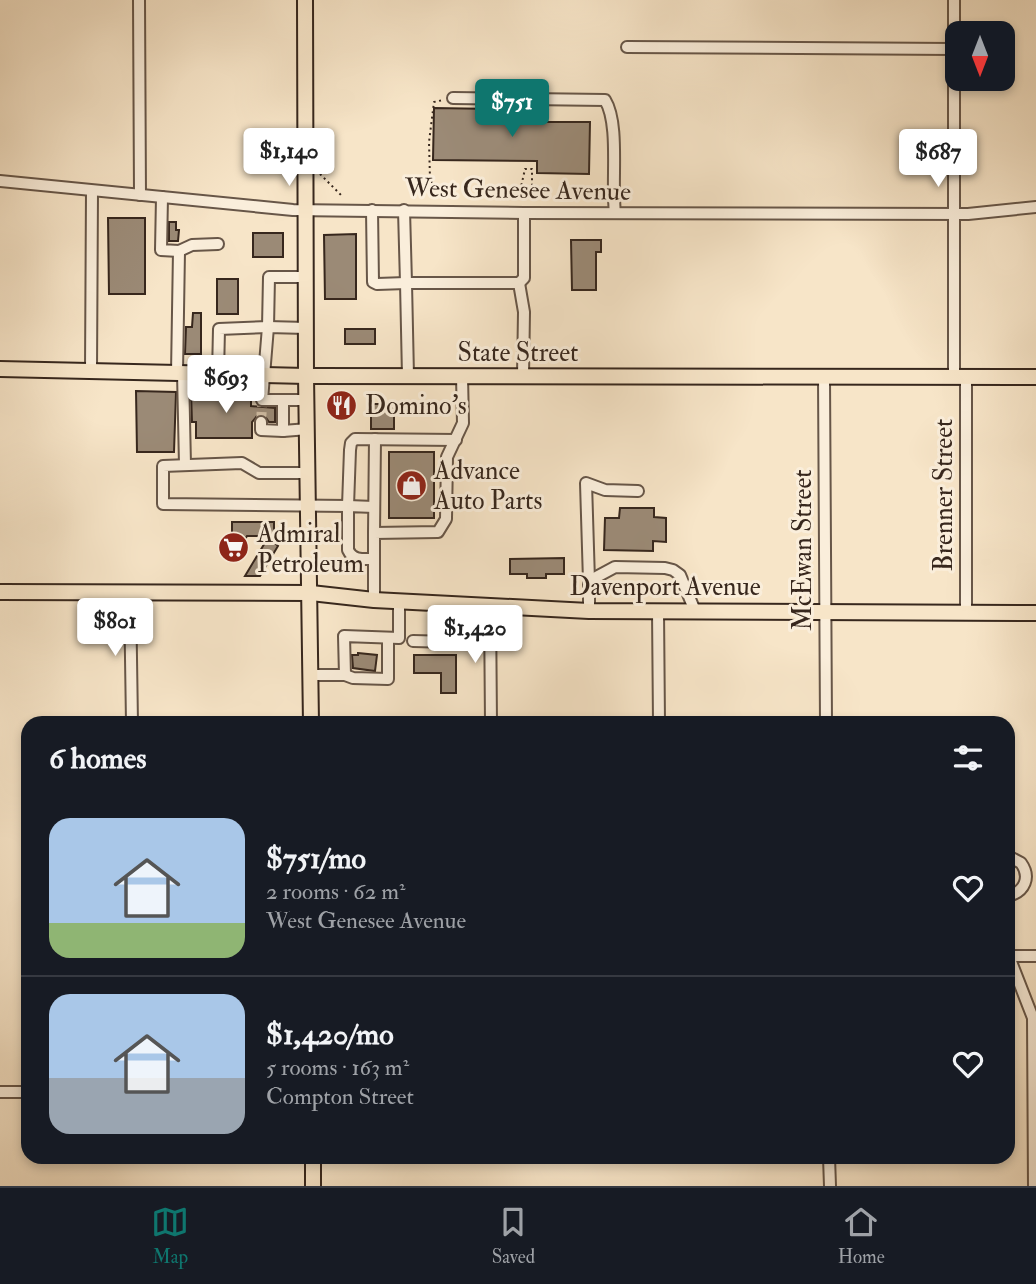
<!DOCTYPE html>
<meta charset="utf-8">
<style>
:root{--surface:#171b24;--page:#20242c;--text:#f1f3f6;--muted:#9ea1a6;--line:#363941;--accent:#0f766e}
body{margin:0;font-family:"IM FELL Double Pica",serif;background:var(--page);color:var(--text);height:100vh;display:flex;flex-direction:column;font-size:26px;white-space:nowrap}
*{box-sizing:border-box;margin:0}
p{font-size:23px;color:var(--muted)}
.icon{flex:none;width:38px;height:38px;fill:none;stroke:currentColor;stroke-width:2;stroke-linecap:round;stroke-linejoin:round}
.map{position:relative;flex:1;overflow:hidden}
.drawer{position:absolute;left:21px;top:716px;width:994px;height:448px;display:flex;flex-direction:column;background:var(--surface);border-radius:21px;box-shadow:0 4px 10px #0003}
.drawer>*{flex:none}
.needle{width:46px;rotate:180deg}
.buttons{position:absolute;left:945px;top:21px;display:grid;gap:14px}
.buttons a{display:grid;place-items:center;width:70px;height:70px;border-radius:14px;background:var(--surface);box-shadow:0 4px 10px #0003;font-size:35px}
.price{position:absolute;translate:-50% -60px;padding:0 16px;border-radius:7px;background:#fff;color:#222;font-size:23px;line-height:46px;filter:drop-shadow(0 2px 4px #0008)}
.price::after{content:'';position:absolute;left:50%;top:42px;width:21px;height:16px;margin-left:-10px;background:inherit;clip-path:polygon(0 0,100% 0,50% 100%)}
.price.active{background:var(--accent);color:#fff}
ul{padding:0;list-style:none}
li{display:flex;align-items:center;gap:21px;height:175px;padding:0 28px}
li+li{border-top:2px solid var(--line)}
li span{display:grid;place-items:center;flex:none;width:196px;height:140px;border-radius:21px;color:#555}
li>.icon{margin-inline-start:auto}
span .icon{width:84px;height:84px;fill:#fffc;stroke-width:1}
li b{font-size:30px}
h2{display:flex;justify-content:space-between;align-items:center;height:84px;padding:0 28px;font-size:30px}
.menu{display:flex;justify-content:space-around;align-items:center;height:98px;border-top:2px solid var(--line);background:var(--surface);font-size:19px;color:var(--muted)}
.menu a{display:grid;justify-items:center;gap:4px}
.menu .active{color:var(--accent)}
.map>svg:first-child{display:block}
.building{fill:#9b8a76;stroke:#37271d;stroke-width:2}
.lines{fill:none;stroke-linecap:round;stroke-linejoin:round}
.minor-tunnel{stroke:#d1bfa6;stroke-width:10;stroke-dasharray:10 5;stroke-linecap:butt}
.minor-casing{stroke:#675648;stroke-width:14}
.major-casing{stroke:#37271d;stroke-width:18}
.path{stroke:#37271d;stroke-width:2;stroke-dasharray:2 3.5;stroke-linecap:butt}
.minor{stroke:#faeedb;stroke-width:10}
.major{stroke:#f7e5c8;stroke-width:14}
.labels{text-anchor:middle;stroke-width:6;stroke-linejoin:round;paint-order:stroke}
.street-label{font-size:26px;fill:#37271d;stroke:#faeedb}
.poi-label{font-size:26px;fill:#37271d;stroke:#faeedb;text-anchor:start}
</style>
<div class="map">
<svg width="1036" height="1186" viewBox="0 0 1036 1186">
<rect width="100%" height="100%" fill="#f7e5c8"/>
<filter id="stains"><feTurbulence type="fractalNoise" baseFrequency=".00286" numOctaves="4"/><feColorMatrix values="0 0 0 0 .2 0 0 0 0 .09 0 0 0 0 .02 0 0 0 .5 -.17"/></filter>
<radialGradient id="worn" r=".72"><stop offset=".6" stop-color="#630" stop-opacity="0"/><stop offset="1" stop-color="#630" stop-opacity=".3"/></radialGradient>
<g class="building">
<polygon points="434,108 548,110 547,122 590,122 589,174 537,173 537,161 433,160"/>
<polygon points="108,218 145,218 145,294 109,294"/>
<polygon points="169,222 176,222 176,230 179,230 178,241 169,241"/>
<rect x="253" y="233" width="30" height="24"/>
<polygon points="356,234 356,299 325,299 324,235"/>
<polygon points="571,240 601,240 601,252 596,252 596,290 572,290"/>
<rect x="217" y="279" width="21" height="35"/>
<polygon points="193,313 201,313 201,354 185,354 186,327 192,327"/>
<rect x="345" y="329" width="30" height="15"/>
<polygon points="136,391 176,392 174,452 137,452"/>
<polygon points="191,392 251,392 251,406 275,408 275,422 269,422 264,415 257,416 252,422 252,438 196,438 196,422 192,422"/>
<rect x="334" y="396" width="16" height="18"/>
<rect x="371" y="404" width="23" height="25"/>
<rect x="389" y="452" width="45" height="66"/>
<polygon points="620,508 654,508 654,517 666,518 666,542 653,541 653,551 604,550 605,518 619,518"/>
<polygon points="232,522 274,522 274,542 278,546 260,576 245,576 269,536 247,536 235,556 227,551 232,541"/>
<polygon points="564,558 564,574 546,574 546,578 527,578 527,574 510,574 510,559"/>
<polygon points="358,653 377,655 375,671 353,668 352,655 358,655"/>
<polygon points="414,655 456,655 456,693 441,693 441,673 414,673"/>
</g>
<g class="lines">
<polyline class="minor-tunnel" points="261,422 262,406"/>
<defs>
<g id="minor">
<polyline points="139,0 140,195"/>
<polyline points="954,0 954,377"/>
<polyline points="627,47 954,49"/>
<path d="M453,98L605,100C620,124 611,182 615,213"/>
<polyline points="0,181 293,210 524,213 968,214 1036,207"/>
<polyline points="162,197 161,250 179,251 192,245 218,244"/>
<polyline points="372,210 373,282 377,284 406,283 408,376"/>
<polyline points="404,210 406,283 519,283 524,278 524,213"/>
<polyline points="519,283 524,312 523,376"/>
<polyline points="306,328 268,327 262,400 307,400"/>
<polyline points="91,371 92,191"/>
<polyline points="177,373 179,251"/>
<polyline points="183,373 185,465"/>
<polyline points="218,374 219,329 268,327 269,277 306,277"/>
<polyline points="824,377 826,723"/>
<polyline points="966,377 966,612"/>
<polyline points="283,400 283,431 308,429"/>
<polyline points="261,422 261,430 283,431"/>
<polyline points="309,473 259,473 242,463 163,466 163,504 348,506 350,450 351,443 355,439 456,440"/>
<polyline points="374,533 375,439"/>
<path d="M374,559C364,559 353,561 348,550V506L374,507"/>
<polyline points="589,581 586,483 605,490 638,491"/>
<polyline points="130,593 132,723"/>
<polyline points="374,600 374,533 438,532 446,519 447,457 463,423 462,376"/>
<polyline points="490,606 491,723"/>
<polyline points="589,611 589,581 615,567 665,568 673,570 680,575 695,611"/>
<polyline points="658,611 659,723"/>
<polyline points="413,641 490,643"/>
<polyline points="311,675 345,675 344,636 399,638 399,601"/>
<polyline points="345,675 353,678 388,679 388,638"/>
<path d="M1008,856L1021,863C1031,877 1025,892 1008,896"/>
<polyline points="1008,954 1033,1018 1034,1186"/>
<polyline points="1008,956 1036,956"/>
<polyline points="0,1092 28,1092"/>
<polyline points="829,1157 830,1186"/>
</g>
<g id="major">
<polyline points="305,0 306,376 311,723"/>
<polyline points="0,369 306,376 1036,377"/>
<polyline points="0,592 311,593 374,600 589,611 1036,613"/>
<polyline points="313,1157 313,1186"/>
</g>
</defs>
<use href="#minor" class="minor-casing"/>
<use href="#major" class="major-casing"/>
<g class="path">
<polyline points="320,174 341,195"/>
<polyline points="430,179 429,142 434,102 443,100"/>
<polyline points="420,196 430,179 439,196"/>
<polyline points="519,196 525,169 532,169 532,196"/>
</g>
<use href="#minor" class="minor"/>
<use href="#major" class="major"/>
</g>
<defs>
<symbol id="restaurant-disc" viewBox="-11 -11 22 22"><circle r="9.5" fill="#8f2418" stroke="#faeedb"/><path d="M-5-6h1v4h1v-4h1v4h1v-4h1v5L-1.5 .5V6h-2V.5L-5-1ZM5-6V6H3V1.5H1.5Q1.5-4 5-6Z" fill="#fff"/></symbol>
<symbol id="shop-disc" viewBox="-11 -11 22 22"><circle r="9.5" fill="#8f2418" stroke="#faeedb"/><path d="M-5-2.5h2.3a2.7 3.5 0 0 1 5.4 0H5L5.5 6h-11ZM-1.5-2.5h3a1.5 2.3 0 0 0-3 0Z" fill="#fff"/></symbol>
<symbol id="supermarket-disc" viewBox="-11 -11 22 22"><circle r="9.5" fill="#8f2418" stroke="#faeedb"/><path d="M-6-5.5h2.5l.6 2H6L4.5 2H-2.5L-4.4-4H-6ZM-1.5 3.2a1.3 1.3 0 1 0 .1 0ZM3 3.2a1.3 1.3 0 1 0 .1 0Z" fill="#fff"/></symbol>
</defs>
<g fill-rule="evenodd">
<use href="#restaurant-disc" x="324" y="388" width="35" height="35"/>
<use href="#shop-disc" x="394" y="468" width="35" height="35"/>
<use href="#supermarket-disc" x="216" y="530" width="35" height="35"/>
</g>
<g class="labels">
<g class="street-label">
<text transform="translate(518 189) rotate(1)" y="9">West Genesee Avenue</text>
<text x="518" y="361">State Street</text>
<text transform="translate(943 495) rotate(-90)" y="9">Brenner Street</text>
<text transform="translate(802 550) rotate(-90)" y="9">McEwan Street</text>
<text x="665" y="595">Davenport Avenue</text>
</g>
<g class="poi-label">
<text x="365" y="414">Domino's</text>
<text x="434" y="479">Advance<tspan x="434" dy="30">Auto Parts</tspan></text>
<text x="257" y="542">Admiral<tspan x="257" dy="30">Petroleum</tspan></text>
</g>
</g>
<rect width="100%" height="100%" filter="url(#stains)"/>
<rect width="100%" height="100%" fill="url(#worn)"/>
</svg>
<div class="buttons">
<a><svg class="needle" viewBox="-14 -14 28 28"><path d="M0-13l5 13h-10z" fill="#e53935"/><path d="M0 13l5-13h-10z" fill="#9ea1a6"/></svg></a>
</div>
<b class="price active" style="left:512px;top:139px">$751</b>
<b class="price" style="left:289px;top:188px">$1,140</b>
<b class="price" style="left:938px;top:189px">$687</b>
<b class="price" style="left:226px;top:415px">$693</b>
<b class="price" style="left:115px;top:658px">$801</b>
<b class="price" style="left:475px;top:665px">$1,420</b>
<section class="drawer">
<h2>6 homes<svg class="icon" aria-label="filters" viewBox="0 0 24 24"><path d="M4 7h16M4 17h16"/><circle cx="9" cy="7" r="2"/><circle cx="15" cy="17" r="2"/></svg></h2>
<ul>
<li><span style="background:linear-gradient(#a9c7e8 75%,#8fb573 0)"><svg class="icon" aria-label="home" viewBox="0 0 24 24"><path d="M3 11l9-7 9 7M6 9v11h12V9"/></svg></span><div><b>$751/mo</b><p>2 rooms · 62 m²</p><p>West Genesee Avenue</p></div><svg class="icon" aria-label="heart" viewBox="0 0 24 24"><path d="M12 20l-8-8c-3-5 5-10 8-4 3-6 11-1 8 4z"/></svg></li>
<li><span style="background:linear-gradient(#a9c7e8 60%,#9aa5b1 0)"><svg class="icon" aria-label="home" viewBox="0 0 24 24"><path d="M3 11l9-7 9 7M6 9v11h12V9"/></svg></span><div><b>$1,420/mo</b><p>5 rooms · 163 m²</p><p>Compton Street</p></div><svg class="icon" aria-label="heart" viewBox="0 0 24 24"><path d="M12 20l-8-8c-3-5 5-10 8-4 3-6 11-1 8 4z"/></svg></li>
</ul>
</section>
</div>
<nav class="menu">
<a class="active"><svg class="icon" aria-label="map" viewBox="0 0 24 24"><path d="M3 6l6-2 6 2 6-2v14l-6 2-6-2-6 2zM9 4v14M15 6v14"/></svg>Map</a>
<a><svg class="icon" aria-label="saved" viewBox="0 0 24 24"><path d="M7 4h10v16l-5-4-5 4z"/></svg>Saved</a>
<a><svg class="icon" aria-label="home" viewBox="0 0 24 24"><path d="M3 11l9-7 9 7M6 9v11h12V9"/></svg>Home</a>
</nav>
